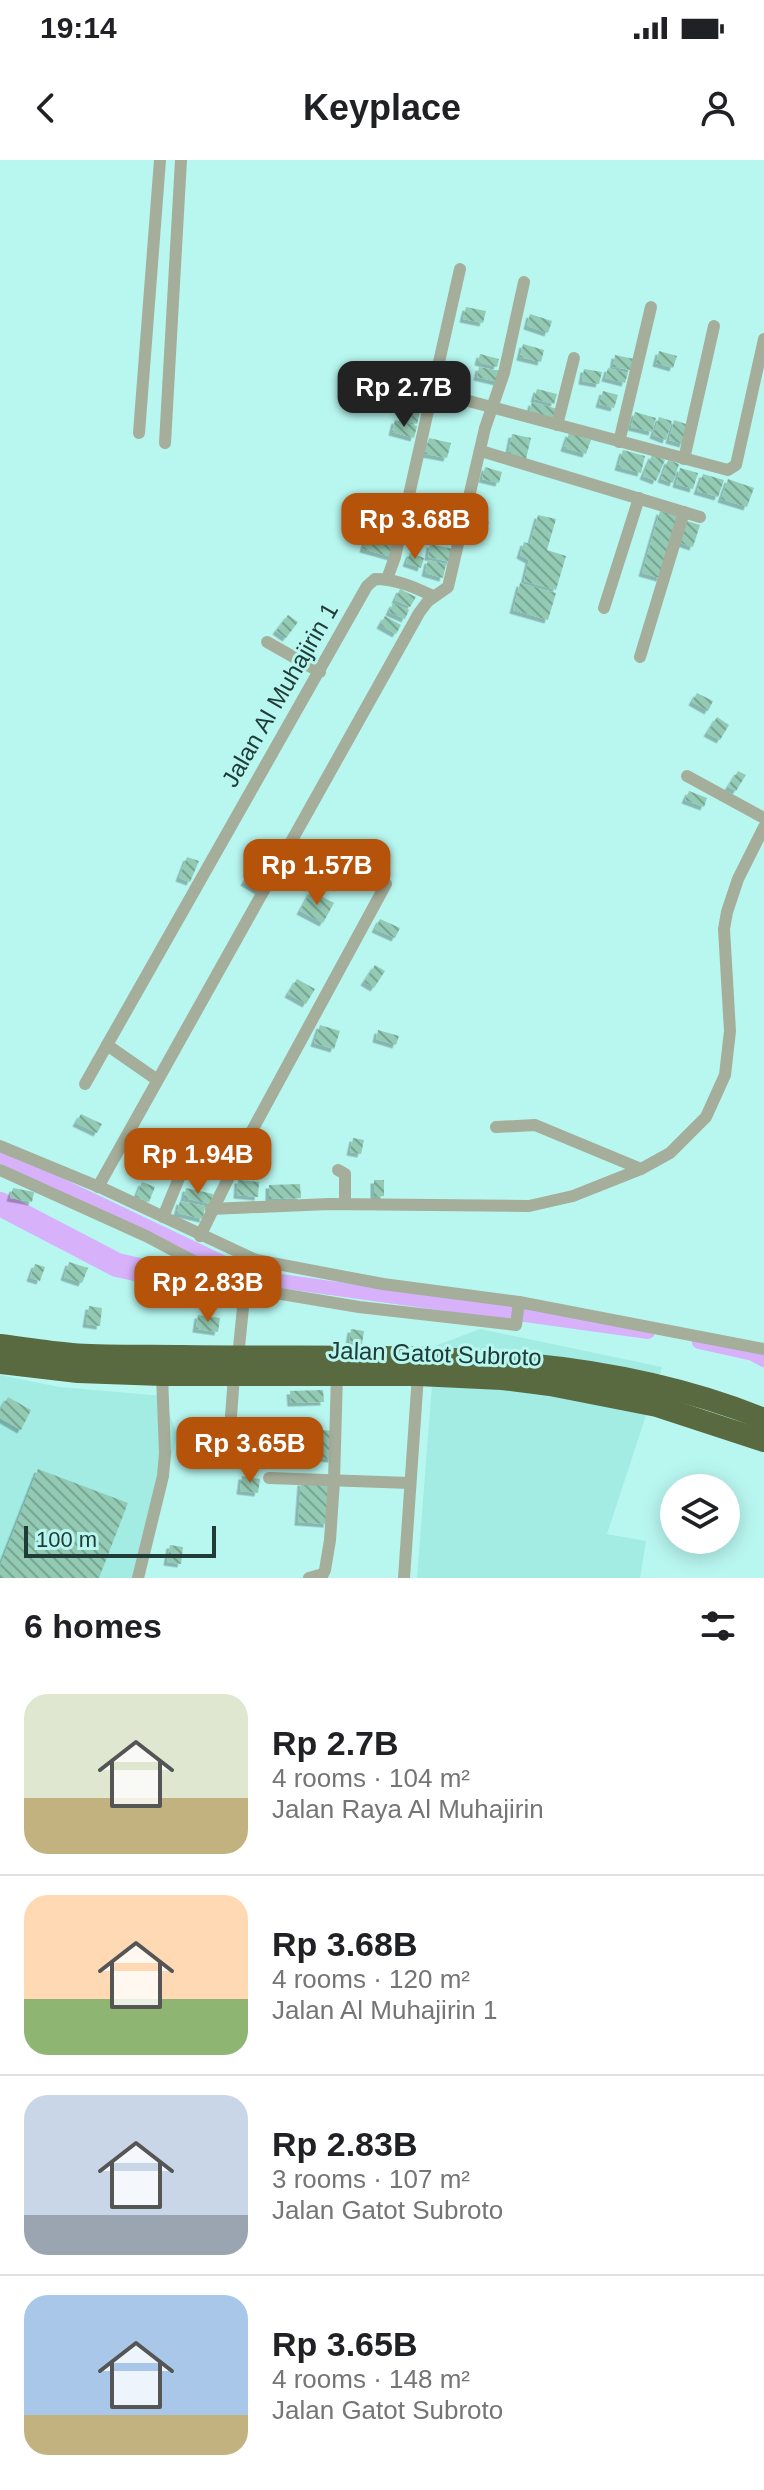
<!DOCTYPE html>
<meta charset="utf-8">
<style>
:root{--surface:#fff;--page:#f6f6f6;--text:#202124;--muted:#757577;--line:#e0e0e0;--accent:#b45309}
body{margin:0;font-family:Arial,sans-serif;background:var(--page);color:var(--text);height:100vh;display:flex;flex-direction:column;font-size:30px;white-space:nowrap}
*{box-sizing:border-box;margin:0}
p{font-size:26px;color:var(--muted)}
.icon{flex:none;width:44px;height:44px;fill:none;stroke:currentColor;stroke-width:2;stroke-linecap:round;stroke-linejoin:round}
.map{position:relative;height:1418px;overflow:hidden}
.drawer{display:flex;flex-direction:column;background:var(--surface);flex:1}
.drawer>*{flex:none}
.tools{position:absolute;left:660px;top:1314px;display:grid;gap:16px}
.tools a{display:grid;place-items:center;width:80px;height:80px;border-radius:50%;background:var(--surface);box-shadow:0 4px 20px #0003;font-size:40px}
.scale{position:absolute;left:24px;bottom:20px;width:192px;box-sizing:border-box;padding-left:8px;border:4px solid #213b38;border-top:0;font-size:22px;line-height:28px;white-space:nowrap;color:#213b38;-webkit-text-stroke:6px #b8f7f0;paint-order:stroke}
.price{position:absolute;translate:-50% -68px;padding:0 18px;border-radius:16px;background:var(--accent);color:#fff;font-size:26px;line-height:52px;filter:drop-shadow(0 2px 4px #0008)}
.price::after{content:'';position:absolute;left:50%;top:48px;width:24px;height:18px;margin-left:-12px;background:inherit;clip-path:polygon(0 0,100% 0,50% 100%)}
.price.on{background:#222;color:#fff}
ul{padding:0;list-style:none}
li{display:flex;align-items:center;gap:24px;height:200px;padding:0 24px}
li+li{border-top:2px solid var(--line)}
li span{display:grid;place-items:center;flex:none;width:224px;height:160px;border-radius:24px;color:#555}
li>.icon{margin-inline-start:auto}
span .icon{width:96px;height:96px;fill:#fffc;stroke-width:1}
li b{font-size:34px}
h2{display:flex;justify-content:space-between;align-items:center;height:96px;padding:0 24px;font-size:34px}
.status{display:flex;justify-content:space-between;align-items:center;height:56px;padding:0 40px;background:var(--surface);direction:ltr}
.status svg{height:22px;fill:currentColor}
header{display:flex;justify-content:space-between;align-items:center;height:104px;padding:0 24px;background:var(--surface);font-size:36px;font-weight:700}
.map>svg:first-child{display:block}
.built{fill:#a2ece4}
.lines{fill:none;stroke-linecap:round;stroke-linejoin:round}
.canal{stroke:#d7b2fb;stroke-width:14}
.river{stroke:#d7b2fb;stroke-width:24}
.building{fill:url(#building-back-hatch);filter:url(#shadow)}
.street{stroke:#a5ae9a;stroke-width:12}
.highway{stroke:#596a41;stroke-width:22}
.labels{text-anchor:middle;stroke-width:6;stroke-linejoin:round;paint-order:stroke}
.street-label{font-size:24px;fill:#213b38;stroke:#b8f7f0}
</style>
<div class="status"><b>19:14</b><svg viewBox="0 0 49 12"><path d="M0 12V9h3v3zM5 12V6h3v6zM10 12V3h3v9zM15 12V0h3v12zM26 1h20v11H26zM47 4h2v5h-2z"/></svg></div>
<header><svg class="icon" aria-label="back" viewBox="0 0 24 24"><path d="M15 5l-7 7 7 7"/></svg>Keyplace<svg class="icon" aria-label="person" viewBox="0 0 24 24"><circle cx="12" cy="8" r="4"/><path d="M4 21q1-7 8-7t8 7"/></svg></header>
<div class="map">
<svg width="764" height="1418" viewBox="0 0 764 1418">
<defs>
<pattern id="building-back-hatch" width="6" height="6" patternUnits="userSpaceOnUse" patternTransform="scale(2)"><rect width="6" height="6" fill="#93cab3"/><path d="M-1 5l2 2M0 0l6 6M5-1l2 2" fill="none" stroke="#78a593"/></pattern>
<filter id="shadow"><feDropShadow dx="-3.5" dy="3.5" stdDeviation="0" flood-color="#0004"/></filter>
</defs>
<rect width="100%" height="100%" fill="#b8f7f0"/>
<g class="built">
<polygon points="480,1169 662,1207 607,1374 646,1381 640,1418 417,1418 435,1186"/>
<polygon points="0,1215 59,1227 163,1236 177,1275 143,1418 0,1418"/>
</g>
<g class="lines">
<g class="canal">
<polyline points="0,996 239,1110 273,1120 648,1172"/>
<polyline points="699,1182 753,1194 764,1200"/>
</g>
<polyline class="river" points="0,1044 117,1105 240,1132"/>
</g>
<g class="building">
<polygon points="466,147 486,151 483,163 463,159"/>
<polygon points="530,154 552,161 548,173 527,166"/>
<polygon points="523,184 544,190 541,202 520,197"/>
<polygon points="659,191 677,196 673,208 656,203"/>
<polygon points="480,194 499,199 497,207 478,202"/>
<polygon points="615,195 634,199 631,210 613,207"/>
<polygon points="479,207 501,211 498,222 477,217"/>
<polygon points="608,208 628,213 625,223 605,218"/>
<polygon points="584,209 602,212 599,224 582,221"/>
<polygon points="537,229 557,234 554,244 534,239"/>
<polygon points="603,231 618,235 614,248 599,244"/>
<polygon points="532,242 558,249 555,260 529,254"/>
<polygon points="405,248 420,252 417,264 402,260"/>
<polygon points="635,252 656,258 652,272 631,267"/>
<polygon points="659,257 672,261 666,280 653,275"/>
<polygon points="395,260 417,266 414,278 392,272"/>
<polygon points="674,260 689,265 683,284 669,280"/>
<polygon points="569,273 591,280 586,294 564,288"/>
<polygon points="512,274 531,278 526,299 508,295"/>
<polygon points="429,278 451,283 447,298 425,294"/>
<polygon points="623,290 645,296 641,313 618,307"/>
<polygon points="652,295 665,300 656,321 643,316"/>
<polygon points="668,300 679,304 673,323 661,319"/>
<polygon points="485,307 502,312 499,323 482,319"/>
<polygon points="680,308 698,313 693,329 676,324"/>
<polygon points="703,314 724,320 718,337 697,331"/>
<polygon points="728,319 754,328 747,347 721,339"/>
<polygon points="377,339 403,347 398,364 372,357"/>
<polygon points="445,341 457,345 453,360 440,356"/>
<polygon points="660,351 678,356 660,418 642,413"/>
<polygon points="471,355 489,362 486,371 468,364"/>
<polygon points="538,355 556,359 547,390 566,396 556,430 524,421 529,400 520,395 524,382 530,384"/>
<polygon points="687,361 700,365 693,387 681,383"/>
<polygon points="370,364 399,372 392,397 363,389"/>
<polygon points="417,365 430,369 425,385 413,381"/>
<polygon points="430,384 453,389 450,402 428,397"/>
<polygon points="410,393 424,398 421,408 406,403"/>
<polygon points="428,400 446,404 443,418 425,413"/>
<polygon points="520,423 556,433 548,460 513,450"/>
<polygon points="400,429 416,437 410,447 395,440"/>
<polygon points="393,443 409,450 405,459 389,452"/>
<polygon points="288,455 298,462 286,478 276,471"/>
<polygon points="385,456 401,465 396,474 380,465"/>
<polygon points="697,533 713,541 708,551 692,542"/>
<polygon points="717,557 729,565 720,580 707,573"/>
<polygon points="738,611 746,615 736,631 728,627"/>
<polygon points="689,631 707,638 704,647 685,640"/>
<polygon points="263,692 277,700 259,731 244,722"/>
<polygon points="187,697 199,701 190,722 179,718"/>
<polygon points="336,708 346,712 338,728 329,724"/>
<polygon points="311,731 334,743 323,763 300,751"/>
<polygon points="380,759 400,768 395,778 375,769"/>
<polygon points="375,805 385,811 374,828 364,822"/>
<polygon points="297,819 315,829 306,844 288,834"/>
<polygon points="320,865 340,871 334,889 314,883"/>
<polygon points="378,870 399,876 396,885 376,879"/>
<polygon points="81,954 102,964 97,973 76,963"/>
<polygon points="353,978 364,980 361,994 350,992"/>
<polygon points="238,1020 259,1022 258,1037 237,1035"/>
<polygon points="374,1020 384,1020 384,1036 374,1037"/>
<polygon points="142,1022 155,1027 149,1042 136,1037"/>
<polygon points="300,1024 301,1038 269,1039 269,1025"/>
<polygon points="13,1028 34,1032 32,1042 10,1038"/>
<polygon points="186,1028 213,1034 211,1044 184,1038"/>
<polygon points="180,1041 205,1046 203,1059 177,1053"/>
<polygon points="69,1102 88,1108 82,1123 64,1117"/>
<polygon points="35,1104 45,1107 40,1121 30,1118"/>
<polygon points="89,1146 102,1148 100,1166 86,1164"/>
<polygon points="198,1155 220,1158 218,1172 196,1169"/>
<polygon points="351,1169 364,1171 362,1184 349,1182"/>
<polygon points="323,1230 324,1242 291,1243 290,1231"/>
<polygon points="8,1237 31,1250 21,1270 0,1258 0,1250"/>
<polygon points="271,1257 284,1258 283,1271 270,1269"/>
<polygon points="299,1268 334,1271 332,1299 297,1296"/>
<polygon points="38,1309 128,1343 99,1418 0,1418 0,1406"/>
<polygon points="242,1316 260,1319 258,1333 240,1331"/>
<polygon points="301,1322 330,1325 327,1364 298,1362"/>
<polygon points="170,1385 183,1387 181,1404 167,1402"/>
</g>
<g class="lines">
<g class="street">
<polyline points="431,231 728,310 736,305 764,179"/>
<polyline points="557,265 574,198"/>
<polyline points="139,273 160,0"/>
<polyline points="619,282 651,147"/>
<polyline points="165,283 181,0"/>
<polyline points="481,291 700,357"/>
<polyline points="684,299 714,166"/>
<polyline points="387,419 395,397 460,109"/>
<polyline points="604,448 639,338"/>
<polyline points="267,482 320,512"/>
<polyline points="640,497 684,352"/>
<polyline points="687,616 764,658"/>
<path d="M156,919L107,885L367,426L375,419C396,419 414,427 433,436"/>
<polyline points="85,924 107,885"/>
<polyline points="496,967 535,965 641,1009"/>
<polyline points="0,986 104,1029 256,1100 383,1124 519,1142 764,1189"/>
<polyline points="0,1010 146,1076 245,1128 359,1147 516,1165 519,1142"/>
<polyline points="338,1010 345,1014 345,1044"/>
<polyline points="98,1027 419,453 428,441 448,427 485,268 504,213 524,122"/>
<polyline points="211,1049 329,1044 529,1046 573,1036 641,1009 670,993 706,957 725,915 730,871 724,769 727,752 738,719 764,667"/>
<polyline points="163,1057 182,1011"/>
<polyline points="200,1076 248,978 386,724"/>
<polyline points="238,1197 245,1128 256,1100"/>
<polyline points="229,1283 234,1216"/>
<polyline points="269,1318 410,1323"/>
<polyline points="138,1418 163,1316 165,1293 162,1215"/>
<polyline points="309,1418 323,1414 325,1410 330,1380 334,1321 337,1215"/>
<polyline points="404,1418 418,1215"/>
</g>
<g class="highway">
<path d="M0,1185C24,1188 48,1192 72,1194C108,1197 146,1195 182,1196C379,1199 577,1183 764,1259"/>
<polyline points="0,1203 78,1212 162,1215 418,1215 502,1219 550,1225 657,1246 764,1281"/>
</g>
</g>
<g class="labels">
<g class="street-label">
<text transform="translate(280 535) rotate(-60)" y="8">Jalan Al Muhajirin 1</text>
<text transform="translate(435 1194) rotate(2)" y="8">Jalan Gatot Subroto</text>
</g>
</g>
</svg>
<div class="tools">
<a><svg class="icon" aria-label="layers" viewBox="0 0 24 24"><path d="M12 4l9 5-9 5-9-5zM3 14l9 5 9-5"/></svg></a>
</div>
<div class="scale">100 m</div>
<b class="price on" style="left:404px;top:269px">Rp 2.7B</b>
<b class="price" style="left:415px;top:401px">Rp 3.68B</b>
<b class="price" style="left:317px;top:747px">Rp 1.57B</b>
<b class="price" style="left:198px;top:1036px">Rp 1.94B</b>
<b class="price" style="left:208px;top:1164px">Rp 2.83B</b>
<b class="price" style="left:250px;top:1325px">Rp 3.65B</b>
</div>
<section class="drawer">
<h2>6 homes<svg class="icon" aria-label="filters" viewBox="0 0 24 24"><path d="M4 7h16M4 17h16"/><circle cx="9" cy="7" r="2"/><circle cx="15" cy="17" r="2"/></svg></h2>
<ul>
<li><span style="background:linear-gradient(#dfe7d0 65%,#c2b280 0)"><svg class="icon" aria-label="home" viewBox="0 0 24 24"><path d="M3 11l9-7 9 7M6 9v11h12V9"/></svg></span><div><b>Rp 2.7B</b><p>4 rooms · 104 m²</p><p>Jalan Raya Al Muhajirin</p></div></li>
<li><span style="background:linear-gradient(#ffd9b3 65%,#8fb573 0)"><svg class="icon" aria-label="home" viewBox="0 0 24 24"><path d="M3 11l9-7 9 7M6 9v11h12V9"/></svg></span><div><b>Rp 3.68B</b><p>4 rooms · 120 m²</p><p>Jalan Al Muhajirin 1</p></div></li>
<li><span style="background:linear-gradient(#c9d6e8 75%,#9aa5b1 0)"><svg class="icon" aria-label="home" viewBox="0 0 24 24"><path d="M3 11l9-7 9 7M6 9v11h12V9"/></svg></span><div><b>Rp 2.83B</b><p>3 rooms · 107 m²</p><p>Jalan Gatot Subroto</p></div></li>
<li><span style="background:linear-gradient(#a9c7e8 75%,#c2b280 0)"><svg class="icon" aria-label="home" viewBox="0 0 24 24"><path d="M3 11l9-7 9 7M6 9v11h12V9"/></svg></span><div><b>Rp 3.65B</b><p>4 rooms · 148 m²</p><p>Jalan Gatot Subroto</p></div></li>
</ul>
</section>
